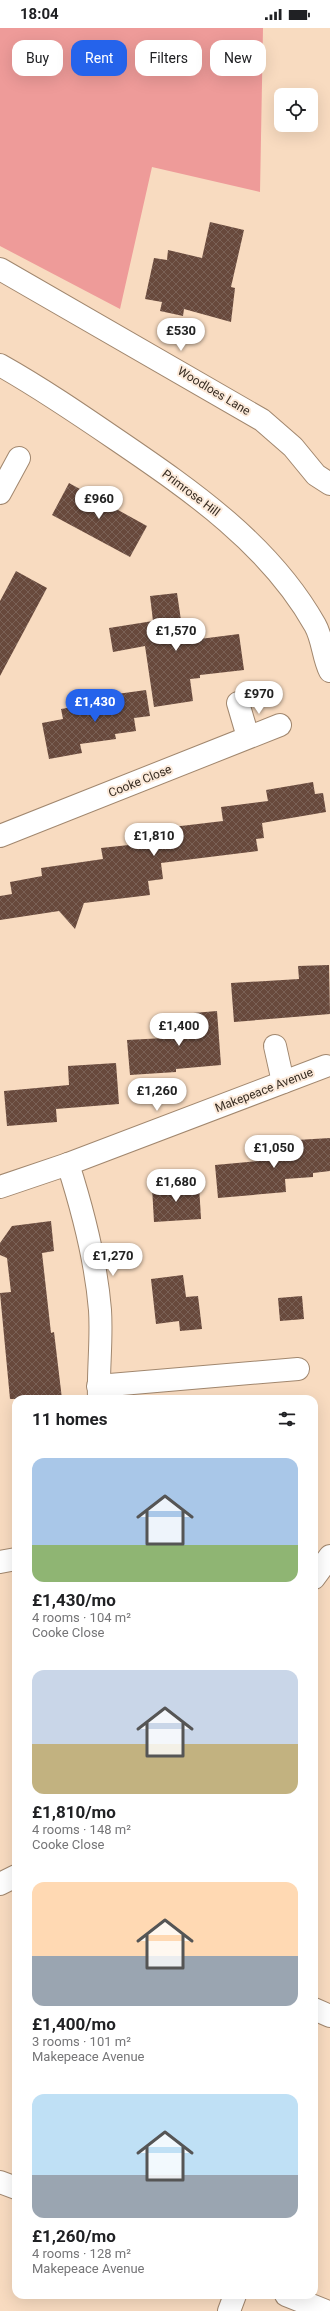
<!DOCTYPE html>
<meta charset="utf-8">
<style>
:root{--surface:#fff;--page:#f6f6f6;--text:#202124;--muted:#757577;--accent:#2563eb}
body{margin:0;font-family:Roboto,sans-serif;background:var(--page);color:var(--text);height:100vh;display:flex;flex-direction:column;font-size:15px;white-space:nowrap}
*{box-sizing:border-box;margin:0}
p{font-size:13px;color:var(--muted)}
.icon{flex:none;width:22px;height:22px;fill:none;stroke:currentColor;stroke-width:2;stroke-linecap:round;stroke-linejoin:round}
.map{position:relative;flex:1;overflow:hidden}
.drawer{position:absolute;left:12px;top:1367px;width:306px;height:904px;display:flex;flex-direction:column;background:var(--surface);border-radius:12px;box-shadow:0 4px 16px #0002}
.drawer>*{flex:none}
.guide{position:absolute;left:12px;top:12px;width:306px;height:36px;display:flex;gap:8px}
.buttons{position:absolute;left:274px;top:60px;display:grid;gap:8px}
.buttons a{display:grid;place-items:center;width:44px;height:44px;border-radius:8px;background:var(--surface);box-shadow:0 4px 16px #0002;font-size:20px}
.price{position:absolute;translate:-50% -34px;padding:0 9px;border-radius:14px;background:#fff;color:#222;font-size:13px;line-height:26px;filter:drop-shadow(0 1px 2px #0008)}
.price::after{content:'';position:absolute;left:50%;top:24px;width:12px;height:9px;margin-left:-6px;background:inherit;clip-path:polygon(0 0,100% 0,50% 100%)}
.price.current{background:var(--accent);color:#fff}
ul{padding:0;list-style:none}
li{display:grid;align-content:center;gap:8px;height:212px;padding:0 20px}
li span{display:grid;place-items:center;height:124px;border-radius:12px;color:#555}
li>.icon{margin-inline-start:auto}
span .icon{width:72px;height:72px;fill:#fffc;stroke-width:1}
li b{font-size:17px}
h2{display:flex;justify-content:space-between;align-items:center;height:48px;padding:0 20px;font-size:17px}
.chip{padding:0 14px;border-radius:12px;background:var(--surface);box-shadow:0 4px 16px #0002;font-size:14px;line-height:36px}
.chip.current{background:var(--accent);color:#fff}
.status{display:flex;justify-content:space-between;align-items:center;height:28px;padding:0 20px;background:var(--surface);direction:ltr}
.status svg{height:11px;fill:currentColor}
.map>svg:first-child{display:block}
.green{fill:#ee9b99}
.building{fill:url(#building-cross-hatch)}
.lines{fill:none;stroke-linecap:round;stroke-linejoin:round}
.minor-casing{stroke:#a1876e;stroke-width:24}
.minor{stroke:#fff;stroke-width:22}
.labels{text-anchor:middle;stroke-width:4;stroke-linejoin:round;paint-order:stroke}
.street-label{font-size:12px;fill:#362b21;stroke:#fceada}
</style>
<div class="status"><b>18:04</b><svg viewBox="0 0 49 12"><path d="M0 12V9h3v3zM5 12V6h3v6zM10 12V3h3v9zM15 12V0h3v12zM26 1h20v11H26zM47 4h2v5h-2z"/></svg></div>
<div class="map">
<svg width="330" height="2283" viewBox="0 0 330 2283">
<defs>
<pattern id="building-cross-hatch" width="8" height="8" patternUnits="userSpaceOnUse"><rect width="8" height="8" fill="#68493c"/><path d="M0 0l8 8M0 8l8-8" fill="none" stroke="#7a6156"/></pattern>
</defs>
<rect width="100%" height="100%" fill="#f8dbc0"/>
<polygon class="green" points="0,0 263,0 260,164 152,139 120,281 0,218"/>
<g class="building">
<polygon points="210,194 244,202 231,259 235,260 231,294 184,281 183,288 160,283 162,274 145,271 154,230 167,232 168,222 202,230"/>
<polygon points="69,455 147,498 130,529 52,487"/>
<polygon points="16,543 47,560 0,648 0,573"/>
<polygon points="177,565 184,613 239,606 244,642 200,647 200,650 190,651 193,673 154,679 145,618 113,624 109,600 153,593 150,568"/>
<polygon points="146,662 150,688 134,690 136,703 115,706 116,711 80,716 82,725 49,731 42,695 63,691 61,681 96,675 95,669"/>
<polygon points="313,754 315,766 323,765 326,784 262,795 264,810 256,811 258,823 161,835 163,851 148,853 150,867 84,875 75,901 59,883 0,892 0,868 12,866 10,854 42,848 41,840 103,831 101,820 166,813 164,800 223,793 221,779 268,773 266,762"/>
<polygon points="329,937 330,986 234,994 231,955 299,951 298,938"/>
<polygon points="217,983 221,1037 176,1041 176,1044 130,1047 127,1012 183,1009 181,986"/>
<polygon points="116,1035 119,1076 56,1081 57,1094 7,1098 4,1063 69,1057 68,1038"/>
<polygon points="330,1110 330,1143 313,1145 313,1149 285,1151 286,1164 218,1170 215,1137 281,1131 280,1113"/>
<polygon points="199,1157 201,1191 154,1194 152,1159"/>
<polygon points="51,1193 54,1223 42,1225 51,1305 54,1304 62,1371 10,1371 0,1265 11,1264 7,1230 0,1227 0,1215 12,1198"/>
<polygon points="183,1247 186,1269 198,1268 202,1301 180,1303 179,1293 156,1296 151,1251"/>
<polygon points="302,1268 304,1291 280,1293 278,1270"/>
</g>
<g class="lines">
<defs>
<g id="minor">
<polyline points="0,241 262,392 293,419 316,447 330,456"/>
<path d="M0,337C41,360 79,386 117,412C192,463 270,517 315,597C323,611 323,629 330,643"/>
<polyline points="0,465 19,430"/>
<polyline points="238,675 248,709"/>
<polyline points="0,808 280,697"/>
<polyline points="275,1018 283,1054"/>
<path d="M68,1136C83,1183 96,1233 100,1282C102,1312 98,1341 99,1371"/>
<polyline points="0,1159 68,1136 326,1038"/>
<polyline points="98,1358 298,1341"/>
<polyline points="0,1534 16,1531"/>
<polyline points="314,1550 330,1528"/>
<polyline points="0,1856 16,1848"/>
<polyline points="314,1981 330,1988"/>
<polyline points="0,2154 16,2160"/>
<polyline points="286,2267 326,2283"/>
<polyline points="229,2283 235,2267"/>
</g>
</defs>
<use href="#minor" class="minor-casing"/>
<use href="#minor" class="minor"/>
</g>
<g class="labels">
<g class="street-label">
<text transform="translate(214 363) rotate(31)" y="4">Woodloes Lane</text>
<text transform="translate(191 465) rotate(37)" y="4">Primrose Hill</text>
<text transform="translate(140 753) rotate(-22)" y="4">Cooke Close</text>
<text transform="translate(264 1062) rotate(-21)" y="4">Makepeace Avenue</text>
</g>
</g>
</svg>
<div class="buttons">
<a><svg class="icon" aria-label="locate" viewBox="0 0 24 24"><circle cx="12" cy="12" r="6"/><path d="M12 2v4M12 18v4M2 12h4M18 12h4"/></svg></a>
</div>
<b class="price" style="left:181px;top:324px">£530</b>
<b class="price" style="left:99px;top:492px">£960</b>
<b class="price" style="left:176px;top:624px">£1,570</b>
<b class="price" style="left:259px;top:687px">£970</b>
<b class="price current" style="left:95px;top:695px">£1,430</b>
<b class="price" style="left:154px;top:829px">£1,810</b>
<b class="price" style="left:179px;top:1019px">£1,400</b>
<b class="price" style="left:157px;top:1084px">£1,260</b>
<b class="price" style="left:274px;top:1141px">£1,050</b>
<b class="price" style="left:176px;top:1175px">£1,680</b>
<b class="price" style="left:113px;top:1249px">£1,270</b>
<div class="guide">
<a class="chip">Buy</a>
<a class="chip current">Rent</a>
<a class="chip">Filters</a>
<a class="chip">New</a>
</div>
<section class="drawer">
<h2>11 homes<svg class="icon" aria-label="filters" viewBox="0 0 24 24"><path d="M4 7h16M4 17h16"/><circle cx="9" cy="7" r="2"/><circle cx="15" cy="17" r="2"/></svg></h2>
<ul>
<li><span style="background:linear-gradient(#a9c7e8 70%,#8fb573 0)"><svg class="icon" aria-label="home" viewBox="0 0 24 24"><path d="M3 11l9-7 9 7M6 9v11h12V9"/></svg></span><div><b>£1,430/mo</b><p>4 rooms · 104 m²</p><p>Cooke Close</p></div></li>
<li><span style="background:linear-gradient(#c9d6e8 60%,#c2b280 0)"><svg class="icon" aria-label="home" viewBox="0 0 24 24"><path d="M3 11l9-7 9 7M6 9v11h12V9"/></svg></span><div><b>£1,810/mo</b><p>4 rooms · 148 m²</p><p>Cooke Close</p></div></li>
<li><span style="background:linear-gradient(#ffd9b3 60%,#9aa5b1 0)"><svg class="icon" aria-label="home" viewBox="0 0 24 24"><path d="M3 11l9-7 9 7M6 9v11h12V9"/></svg></span><div><b>£1,400/mo</b><p>3 rooms · 101 m²</p><p>Makepeace Avenue</p></div></li>
<li><span style="background:linear-gradient(#bfe0f5 65%,#9aa5b1 0)"><svg class="icon" aria-label="home" viewBox="0 0 24 24"><path d="M3 11l9-7 9 7M6 9v11h12V9"/></svg></span><div><b>£1,260/mo</b><p>4 rooms · 128 m²</p><p>Makepeace Avenue</p></div></li>
</ul>
</section>
</div>
